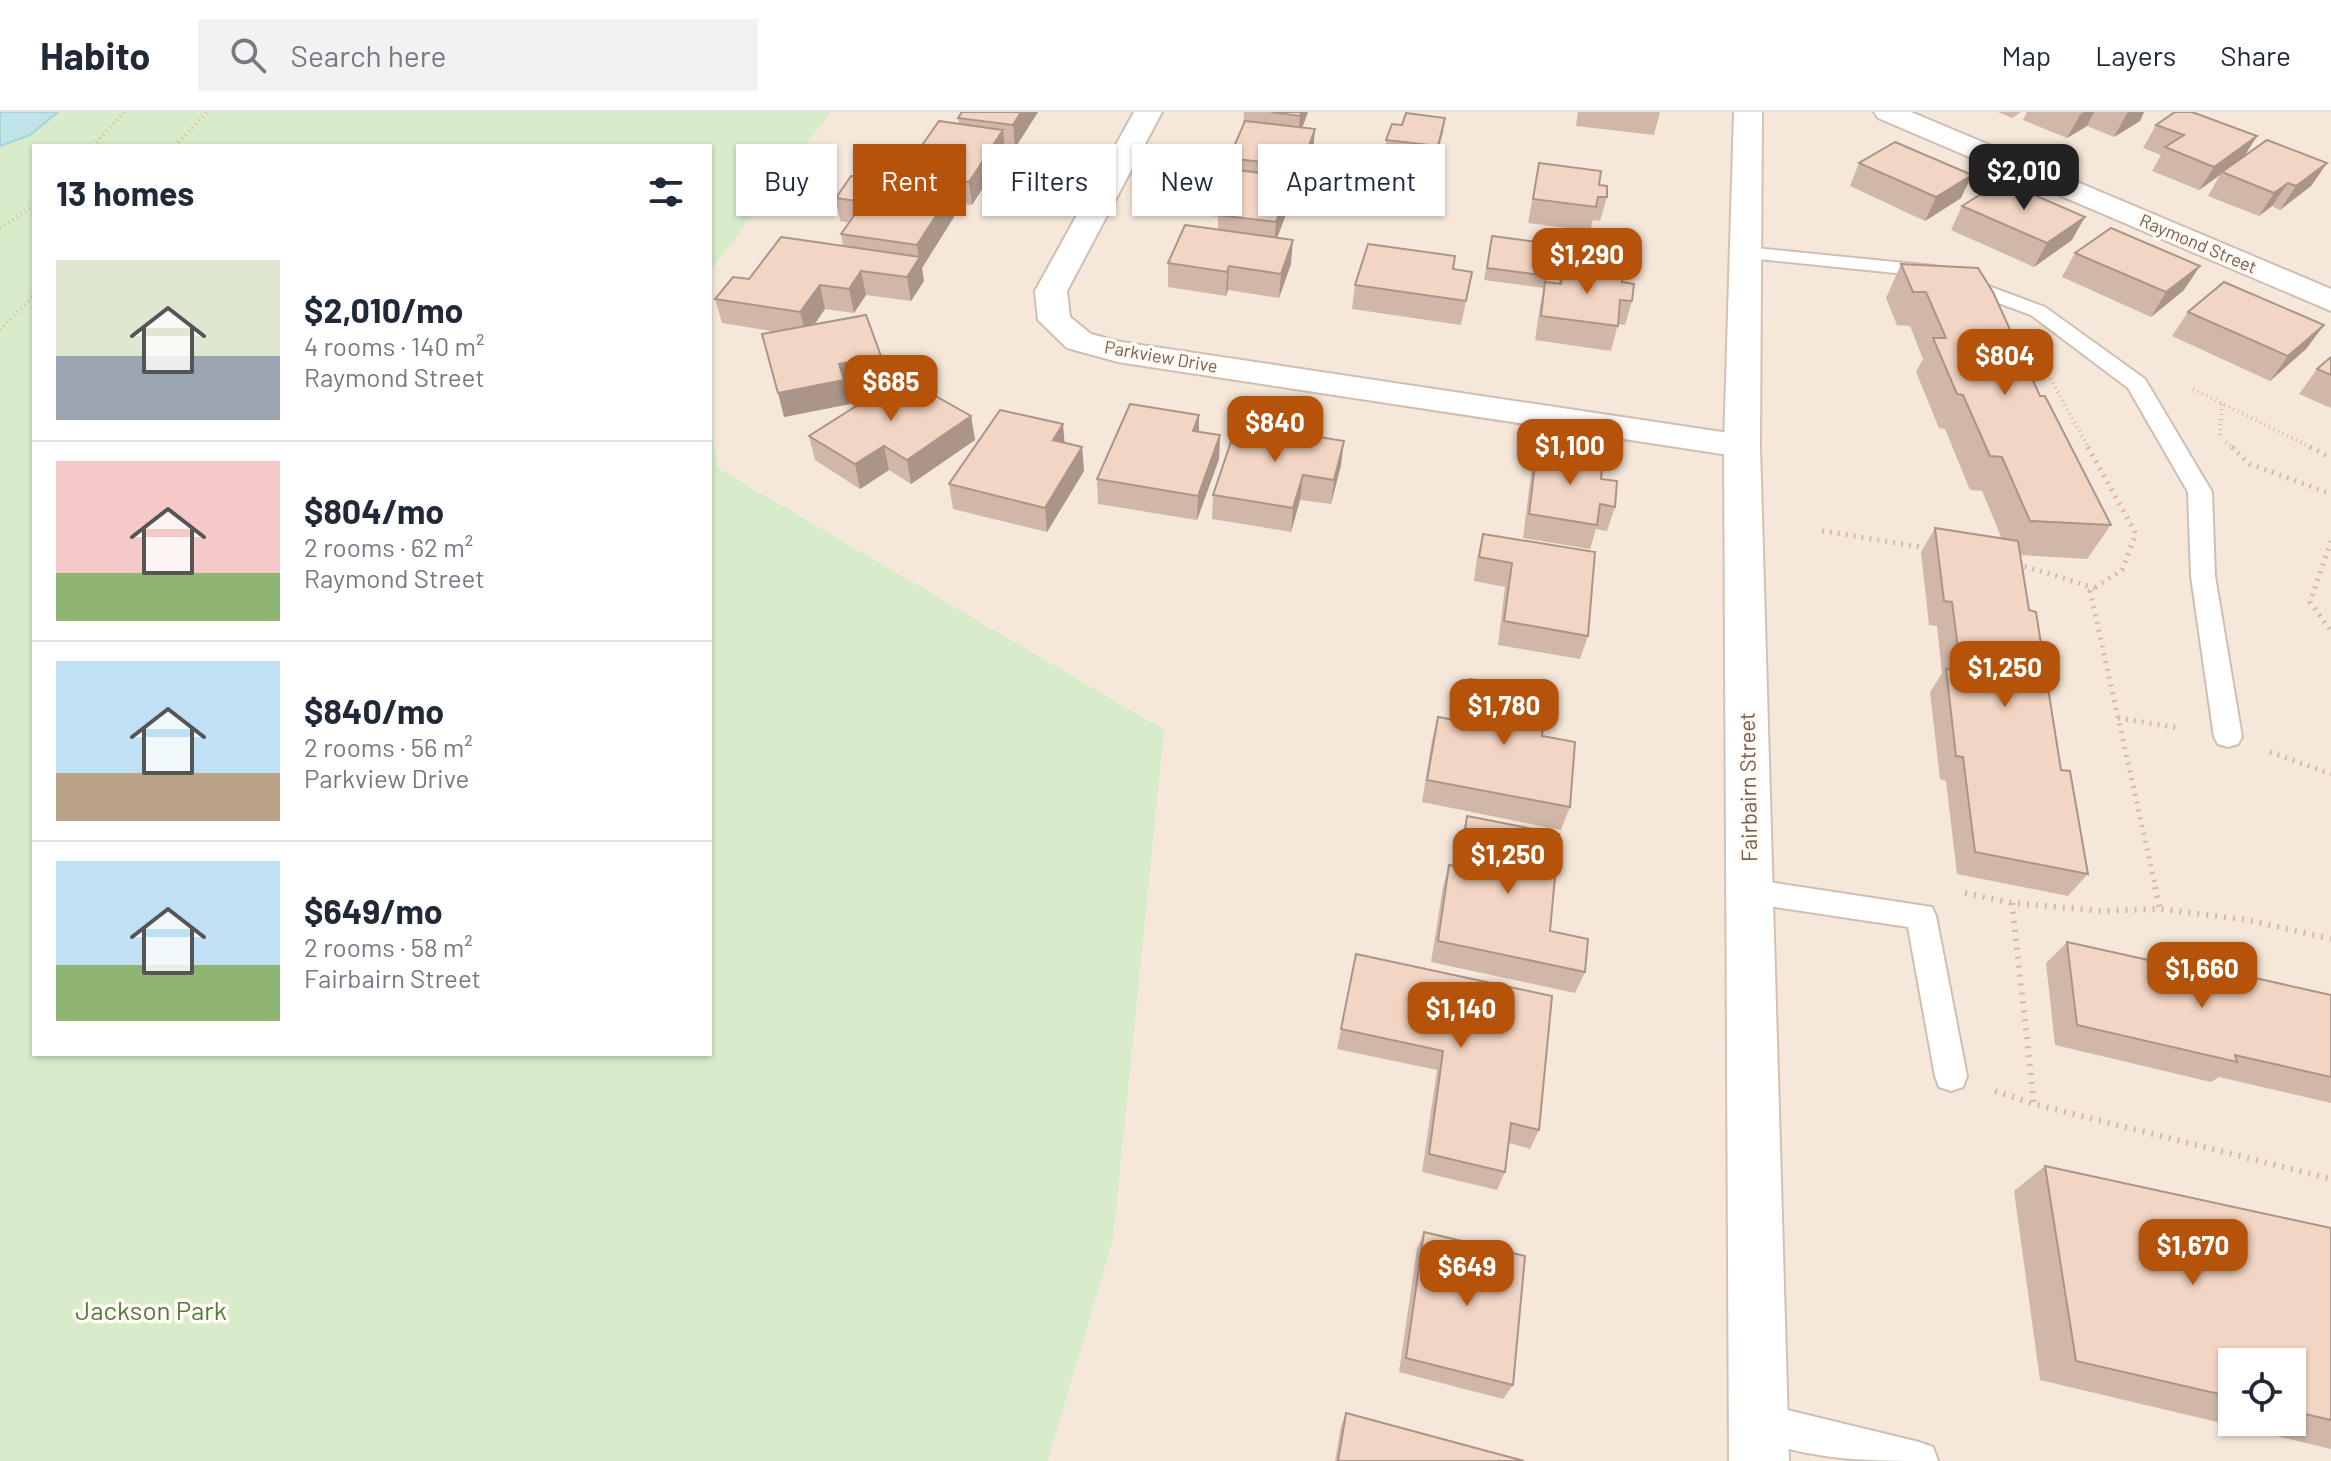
<!DOCTYPE html>
<meta charset="utf-8">
<style>
:root{--surface:#fff;--page:#f2f2f3;--text:#1f2937;--muted:#747a83;--line:#e0e1e3;--accent:#b45309}
body{margin:0;font-family:Barlow,sans-serif;background:var(--page);color:var(--text);height:100vh;display:flex;flex-direction:column;font-size:30px;white-space:nowrap}
*{box-sizing:border-box;margin:0}
p{font-size:26px;color:var(--muted)}
.icon{flex:none;width:44px;height:44px;fill:none;stroke:currentColor;stroke-width:2;stroke-linecap:round;stroke-linejoin:round}
.map{position:relative;flex:1;overflow:hidden}
.drawer{position:absolute;left:32px;top:32px;width:680px;height:912px;display:flex;flex-direction:column;background:var(--surface);border-radius:0px;box-shadow:0 2px 6px #0004}
.drawer>*{flex:none}
.banner{position:absolute;left:736px;top:32px;width:760px;height:72px;display:flex;gap:16px}
.tools{position:absolute;left:2218px;top:1236px;display:grid;gap:16px}
.tools a{display:grid;place-items:center;width:88px;height:88px;border-radius:0px;background:var(--surface);box-shadow:0 2px 6px #0004;font-size:40px}
.price{position:absolute;translate:-50% -68px;padding:0 18px;border-radius:16px;background:var(--accent);color:#fff;font-size:26px;line-height:52px;filter:drop-shadow(0 2px 4px #0008)}
.price::after{content:'';position:absolute;left:50%;top:48px;width:24px;height:18px;margin-left:-12px;background:inherit;clip-path:polygon(0 0,100% 0,50% 100%)}
.price.selected{background:#222;color:#fff}
ul{padding:0;list-style:none}
li{display:flex;align-items:center;gap:24px;height:200px;padding:0 24px}
li+li{border-top:2px solid var(--line)}
li span{display:grid;place-items:center;flex:none;width:224px;height:160px;border-radius:0px;color:#555}
li>.icon{margin-inline-start:auto}
span .icon{width:96px;height:96px;fill:#fffc;stroke-width:1}
li b{font-size:34px}
h2{display:flex;justify-content:space-between;align-items:center;height:96px;padding:0 24px;font-size:34px}
.pill{padding:0 28px;border-radius:0px;background:var(--surface);box-shadow:0 2px 6px #0004;font-size:28px;line-height:72px}
.pill.selected{background:var(--accent);color:#fff}
header{display:flex;align-items:center;gap:48px;box-sizing:border-box;height:112px;padding:0 40px;background:var(--surface);border-bottom:2px solid var(--line)}
header strong{font-size:38px}
nav{display:flex;gap:44px;margin-inline-start:auto;font-size:28px}
.search{width:560px;height:72px;background:var(--page);display:flex;align-items:center;gap:20px;box-sizing:border-box;padding:0 28px;border-radius:0px;color:var(--muted);font-size:30px}
.map>svg:first-child{display:block}
.residential{fill:#f5e8da;fill-rule:evenodd}
.green{fill:#d8ecc9}
.water{fill:#bfe3e8;stroke:#a5d3da;stroke-width:2}
.lines{fill:none;stroke-linecap:round;stroke-linejoin:round}
.lane-casing{stroke:#d1beb0;stroke-width:4}
.street-casing{stroke:#d1beb0;stroke-width:4}
.secondary-casing{stroke:#d6c0b0;stroke-width:4}
.path-far2{stroke:#d9b8a5;stroke-width:4;stroke-dasharray:1 4;stroke-linecap:butt}
.path-far1{stroke:#d9b8a5;stroke-width:5;stroke-dasharray:2 6;stroke-linecap:butt}
.path{stroke:#d9b8a5;stroke-width:6;stroke-dasharray:2 7;stroke-linecap:butt}
.lane{fill:#fff;fill-rule:evenodd}
.street{fill:#fff;fill-rule:evenodd}
.secondary{fill:#fff;fill-rule:evenodd}
.wall{fill:#d1b7a8;fill-rule:evenodd}
.shaded-wall{fill:#aa9588}
.building{fill:#f3d5c3;stroke:#aa9588;stroke-width:2}
.labels{text-anchor:middle;stroke-width:7;stroke-linejoin:round;paint-order:stroke}
.far-street-label{font-size:18px;fill:#7a5c4d;stroke:#fffaf3}
.street-label{font-size:22px;fill:#7a5c4d;stroke:#fffaf3}
.near-park-label{font-size:26px;fill:#537a41;stroke:#fffaf3}
</style>
<header>
<strong>Habito</strong>
<div class="search"><svg class="icon" aria-label="search" viewBox="0 0 24 24"><circle cx="10" cy="10" r="6"/><path d="M15 15l6 6"/></svg>Search here</div>
<nav><a>Map</a><a>Layers</a><a>Share</a></nav>
</header>
<div class="map">
<svg width="2331" height="1349" viewBox="0 0 2331 1349">
<rect width="100%" height="100%" fill="#fdf6ec"/>
<path class="residential" d="M831,0H2331V1349H1048L1113,1128L1163,618L718,356L710,310V160ZM2232,1250H2292V1310H2232Z"/>
<polygon class="green" points="58,0 831,0 710,160 710,34 34,34 34,942 710,942 710,310 718,356 1164,618 1113,1128 1048,1349 0,1349 0,34 30,23"/>
<polygon class="water" points="0,0 58,0 30,23 0,34"/>
<g class="lines">
<defs>
<g id="lane">
<polygon points="1745,135 1935,154 2045,195 2145,267 2212,380 2215,464 2242,625 2238,632 2228,635 2218,632 2214,625 2191,464 2188,380 2128,276 2031,203 1925,164 1738,145 1735,141"/>
<polygon points="1749,767 1932,795 1936,804 1967,964 1963,975 1951,979 1939,975 1935,964 1908,815 1749,791 1739,788 1734,779 1739,770"/>
<path d="M1758,1291L1919,1330L1933,1335L1938,1349C1869,1349 1810,1349 1745,1323L1739,1310L1745,1297Z"/>
</g>
<g id="street">
<polygon points="1134,0 1162,0 1067,179 1070,205 1091,222 1121,230 1742,323 1755,326 1760,334 1755,342 1742,345 1118,250 1067,236 1038,208 1035,179"/>
<polygon points="1874,0 1911,0 2331,177 2331,199 1878,6"/>
</g>
<polygon id="secondary" points="1734,0 1762,0 1760,334 1789,1349 1729,1349 1724,334"/>
</defs>
<use href="#lane" class="lane-casing"/>
<use href="#street" class="street-casing"/>
<use href="#secondary" class="secondary-casing"/>
<g class="path-far2">
<polyline points="93,34 124,0"/>
<polyline points="175,34 207,0"/>
<polyline points="0,116 34,94"/>
<polyline points="0,218 34,183"/>
<polyline points="2048,262 2089,337"/>
<polyline points="2193,277 2314,337"/>
<polyline points="2220,323 2222,292"/>
<polyline points="2226,330 2234,337"/>
</g>
<g class="path-far1">
<polyline points="2088,335 2136,422 2122,458 2090,479 2156,777"/>
<polyline points="2232,335 2250,352 2331,382"/>
<polyline points="2310,335 2331,346"/>
<polyline points="1822,419 1928,436"/>
<polyline points="2331,429 2310,490 2331,519"/>
<polyline points="2017,452 2095,476"/>
<polyline points="2118,606 2180,616"/>
<polyline points="2270,640 2331,662"/>
</g>
<g class="path">
<polyline points="2155,775 2160,797"/>
<polyline points="1965,781 2012,791 2102,799 2160,797 2248,808 2331,827"/>
<polyline points="2012,791 2034,992"/>
<polyline points="1995,979 2034,992 2331,1067"/>
</g>
<use href="#lane" class="lane"/>
<use href="#street" class="street"/>
<use href="#secondary" class="secondary"/>
</g>
<g class="wall">
<polygon points="960,0 1038,0 1015,36 1004,35 1005,41 972,93 952,91 954,105 922,156 924,169 911,189 866,183 854,201 825,197 814,213 885,269 846,276 850,292 784,305 777,220 722,211 715,187 749,167 843,134 841,122 850,111 840,109 836,86 874,68 872,57 906,56 959,12 958,6 960,3"/>
<polygon points="1244,0 1308,0 1302,16 1315,17 1313,40 1299,79 1292,78 1291,89 1277,126 1291,152 1279,186 1228,178 1226,184 1168,175 1168,151 1218,118 1218,105 1211,104 1211,80 1229,57 1229,46 1243,14"/>
<polygon points="1578,0 1660,0 1654,23 1576,14"/>
<polygon points="1998,0 2021,0 2012,6"/>
<polygon points="2027,0 2144,0 2140,9 2114,25 2087,14 2067,26 2023,8"/>
<polygon points="1402,13 1444,18 1436,46 1385,40 1386,28"/>
<polygon points="2156,13 2257,24 2244,45 2327,51 2311,74 2280,98 2272,94 2259,104 2208,84 2220,63 2199,78 2152,59 2161,43 2143,36"/>
<polygon points="1539,51 1599,73 1607,85 1600,109 1593,108 1590,119 1528,111"/>
<polygon points="1859,51 1961,86 1925,109 1850,74"/>
<polygon points="1962,94 2072,128 2034,155 1951,118"/>
<polygon points="1492,124 1548,164 1547,170 1558,172 1563,153 1622,170 1632,189 1625,213 1618,212 1611,239 1535,228 1540,194 1544,176 1484,168"/>
<polygon points="2075,141 2184,178 2151,205 2062,165"/>
<polygon points="1901,152 2040,284 2111,413 2087,447 2020,443 2029,498 2061,658 2088,762 2068,784 1957,762 1946,669 1940,667 1930,580 1942,561 1937,514 1929,513 1921,440 1935,416 2002,427 1982,379 1970,378 1945,317 1939,316 1916,260 1923,247 1910,214 1897,213 1886,186"/>
<polygon points="1453,157 1472,160 1461,213 1352,197 1355,173"/>
<polygon points="2188,200 2324,213 2306,237 2270,269 2172,224"/>
<polygon points="2331,245 2331,296 2299,282 2317,257"/>
<polygon points="971,304 975,328 911,372 889,358 860,377 815,348 809,324"/>
<polygon points="1199,320 1220,323 1219,347 1197,408 1098,392 1097,367"/>
<polygon points="1315,324 1341,353 1331,392 1300,388 1291,420 1212,407 1213,383"/>
<polygon points="1064,330 1082,335 1084,359 1047,420 953,397 949,372"/>
<polygon points="1537,337 1601,367 1615,395 1607,419 1596,417 1590,437 1523,426 1531,362"/>
<polygon points="1483,422 1588,524 1580,547 1498,533 1505,475 1474,469 1477,446"/>
<polygon points="1470,567 1542,624 1570,695 1561,718 1422,690 1432,628 1438,605 1462,609 1464,591"/>
<polygon points="1467,704 1550,819 1585,860 1575,881 1431,850 1443,775 1449,753 1457,754 1461,727"/>
<polygon points="2067,830 2209,862 2215,857 2331,883 2331,991 2219,965 2211,970 2055,933 2046,851"/>
<polygon points="1356,842 1539,1018 1530,1037 1509,1031 1505,1060 1497,1078 1422,1060 1437,958 1337,937"/>
<path d="M2045,1054L2331,1116V1337L2040,1268L2014,1079ZM2232,1250H2292V1310H2232Z"/>
<polygon points="1424,1120 1513,1273 1503,1287 1399,1260 1417,1137"/>
<polygon points="1346,1301 1524,1349 1335,1349 1341,1314"/>
</g>
<g class="shaded-wall">
<polygon points="1021,0 1038,0 1015,36 1013,13"/>
<polygon points="1301,0 1308,0 1298,27 1300,4"/>
<polygon points="2084,0 2094,0 2087,14 2067,26 2080,3"/>
<polygon points="2130,0 2144,0 2140,9 2114,25 2127,1"/>
<polygon points="1315,17 1313,40 1299,79 1301,55"/>
<polygon points="1003,18 1005,41 972,93 969,70"/>
<polygon points="2257,24 2242,47 2222,60 2220,63 2199,78 2214,55"/>
<polygon points="2327,51 2311,74 2280,98 2296,74"/>
<polygon points="1972,63 1961,86 1925,109 1936,85"/>
<polygon points="1293,65 1291,89 1274,134 1276,110"/>
<polygon points="2288,71 2272,94 2259,104 2274,81"/>
<polygon points="951,81 954,105 922,156 924,169 911,189 907,165 919,147 917,133"/>
<polygon points="2085,105 2072,128 2034,155 2047,131"/>
<polygon points="1293,128 1291,152 1279,186 1281,162"/>
<polygon points="1229,154 1228,178 1226,184 1227,160"/>
<polygon points="2200,154 2184,178 2151,205 2166,180"/>
<polygon points="861,159 866,183 854,201 849,177"/>
<polygon points="820,173 825,197 806,224 800,200"/>
<polygon points="2324,213 2306,237 2270,269 2288,244"/>
<polygon points="881,244 885,269 846,276 850,292 784,305 778,281 839,252"/>
<polygon points="1199,303 1199,328 1193,319"/>
<polygon points="971,304 975,328 911,372 907,348"/>
<polygon points="1063,312 1065,336 1053,328"/>
<polygon points="1220,323 1219,347 1197,408 1198,384"/>
<polygon points="1344,329 1341,353 1331,392 1334,368"/>
<polygon points="884,334 889,358 860,377 855,352"/>
<polygon points="1082,335 1084,359 1047,420 1045,396"/>
<polygon points="1303,363 1300,388 1291,420 1293,396"/>
</g>
<g class="building">
<polygon points="962,0 1021,0 1013,13 958,6"/>
<polygon points="1271,0 1301,0 1300,4"/>
<polygon points="2175,0 2192,0 2257,24 2214,55 2165,35 2184,23 2156,13"/>
<polygon points="1406,1 1445,6 1438,34 1386,28 1392,12 1402,13"/>
<polygon points="939,9 1003,18 969,70 872,57 876,51 906,56"/>
<polygon points="1245,9 1315,17 1301,55 1229,46"/>
<polygon points="2267,28 2327,51 2296,74 2288,71 2274,81 2222,60"/>
<polygon points="1895,30 1972,63 1936,85 1859,51"/>
<polygon points="1539,51 1601,59 1599,73 1607,74 1607,85 1598,85 1596,95 1533,87"/>
<polygon points="1221,56 1293,65 1276,110 1218,103 1227,82 1211,80"/>
<polygon points="851,64 951,81 917,133 841,122 864,90 836,86"/>
<polygon points="2002,69 2085,105 2047,131 1962,94"/>
<polygon points="1185,113 1293,128 1281,162 1229,154 1227,160 1168,151"/>
<polygon points="2111,116 2200,154 2166,180 2075,141"/>
<polygon points="1492,124 1553,132 1548,164 1487,156"/>
<polygon points="781,125 920,145 907,165 861,159 849,177 820,173 800,200 715,187 733,165 749,167"/>
<polygon points="1368,132 1455,144 1453,157 1472,160 1466,189 1355,173"/>
<polygon points="1901,152 1978,156 1993,180 2040,284 2045,284 2111,413 2030,409 2002,345 1990,344 1963,283 1957,282 1933,226 1946,226 1926,180 1913,180"/>
<polygon points="1563,153 1623,161 1622,170 1634,172 1632,189 1620,188 1618,214 1541,204 1545,170 1561,172"/>
<polygon points="2224,170 2324,213 2288,244 2188,200"/>
<polygon points="866,203 881,244 839,252 844,268 778,281 762,222"/>
<polygon points="2331,245 2331,263 2317,257"/>
<polygon points="902,265 971,304 907,348 884,334 855,352 809,324"/>
<polygon points="1130,292 1199,303 1193,319 1220,323 1198,384 1097,367"/>
<polygon points="1000,298 1063,312 1053,328 1082,335 1045,396 949,372"/>
<polygon points="1237,312 1262,316 1263,312 1315,320 1313,324 1344,329 1334,368 1303,363 1293,396 1213,383"/>
<polygon points="1537,337 1603,347 1601,367 1617,369 1615,395 1600,392 1597,413 1529,402"/>
<polygon points="1935,416 2018,429 2029,498 2036,500 2061,658 2070,659 2088,762 1975,740 1963,645 1956,644 1946,557 1961,559 1952,490 1944,489"/>
<polygon points="1483,422 1595,440 1588,524 1504,509 1512,451 1479,445"/>
<polygon points="1470,567 1547,580 1542,624 1575,630 1570,695 1427,668 1438,605 1465,610"/>
<polygon points="1467,704 1559,722 1550,819 1588,827 1585,860 1438,829 1449,753 1460,755"/>
<polygon points="2067,830 2216,863 2215,857 2331,883 2331,965 2235,943 2237,950 2077,913"/>
<polygon points="1356,842 1552,884 1539,1018 1511,1011 1505,1060 1429,1042 1443,939 1341,917"/>
<polygon points="2045,1054 2331,1116 2331,1308 2292,1299 2292,1250 2232,1250 2232,1285 2076,1249"/>
<polygon points="1424,1120 1525,1144 1513,1273 1406,1246"/>
<polygon points="1346,1301 1524,1349 1338,1349"/>
</g>
<g class="labels">
<g class="far-street-label">
<text transform="translate(2198 132) rotate(23)" y="6">Raymond Street</text>
<text transform="translate(1161 245) rotate(10)" y="6">Parkview Drive</text>
</g>
<g class="street-label">
<text transform="translate(1748 675) rotate(-91)" y="8">Fairbairn Street</text>
</g>
<g class="near-park-label">
<text x="151" y="1208">Jackson Park</text>
</g>
</g>
</svg>
<div class="tools">
<a><svg class="icon" aria-label="locate" viewBox="0 0 24 24"><circle cx="12" cy="12" r="6"/><path d="M12 2v4M12 18v4M2 12h4M18 12h4"/></svg></a>
</div>
<b class="price selected" style="left:2024px;top:100px">$2,010</b>
<b class="price" style="left:1587px;top:184px">$1,290</b>
<b class="price" style="left:2005px;top:285px">$804</b>
<b class="price" style="left:891px;top:311px">$685</b>
<b class="price" style="left:1275px;top:352px">$840</b>
<b class="price" style="left:1570px;top:375px">$1,100</b>
<b class="price" style="left:2005px;top:597px">$1,250</b>
<b class="price" style="left:1504px;top:635px">$1,780</b>
<b class="price" style="left:1508px;top:784px">$1,250</b>
<b class="price" style="left:2202px;top:898px">$1,660</b>
<b class="price" style="left:1461px;top:938px">$1,140</b>
<b class="price" style="left:2193px;top:1175px">$1,670</b>
<b class="price" style="left:1467px;top:1196px">$649</b>
<div class="banner">
<a class="pill">Buy</a>
<a class="pill selected">Rent</a>
<a class="pill">Filters</a>
<a class="pill">New</a>
<a class="pill">Apartment</a>
</div>
<section class="drawer">
<h2>13 homes<svg class="icon" aria-label="filters" viewBox="0 0 24 24"><path d="M4 7h16M4 17h16"/><circle cx="9" cy="7" r="2"/><circle cx="15" cy="17" r="2"/></svg></h2>
<ul>
<li><span style="background:linear-gradient(#dfe7d0 60%,#9aa5b1 0)"><svg class="icon" aria-label="home" viewBox="0 0 24 24"><path d="M3 11l9-7 9 7M6 9v11h12V9"/></svg></span><div><b>$2,010/mo</b><p>4 rooms · 140 m²</p><p>Raymond Street</p></div></li>
<li><span style="background:linear-gradient(#f6c9c9 70%,#8fb573 0)"><svg class="icon" aria-label="home" viewBox="0 0 24 24"><path d="M3 11l9-7 9 7M6 9v11h12V9"/></svg></span><div><b>$804/mo</b><p>2 rooms · 62 m²</p><p>Raymond Street</p></div></li>
<li><span style="background:linear-gradient(#bfe0f5 70%,#b9a48a 0)"><svg class="icon" aria-label="home" viewBox="0 0 24 24"><path d="M3 11l9-7 9 7M6 9v11h12V9"/></svg></span><div><b>$840/mo</b><p>2 rooms · 56 m²</p><p>Parkview Drive</p></div></li>
<li><span style="background:linear-gradient(#bfe0f5 65%,#8fb573 0)"><svg class="icon" aria-label="home" viewBox="0 0 24 24"><path d="M3 11l9-7 9 7M6 9v11h12V9"/></svg></span><div><b>$649/mo</b><p>2 rooms · 58 m²</p><p>Fairbairn Street</p></div></li>
</ul>
</section>
</div>
